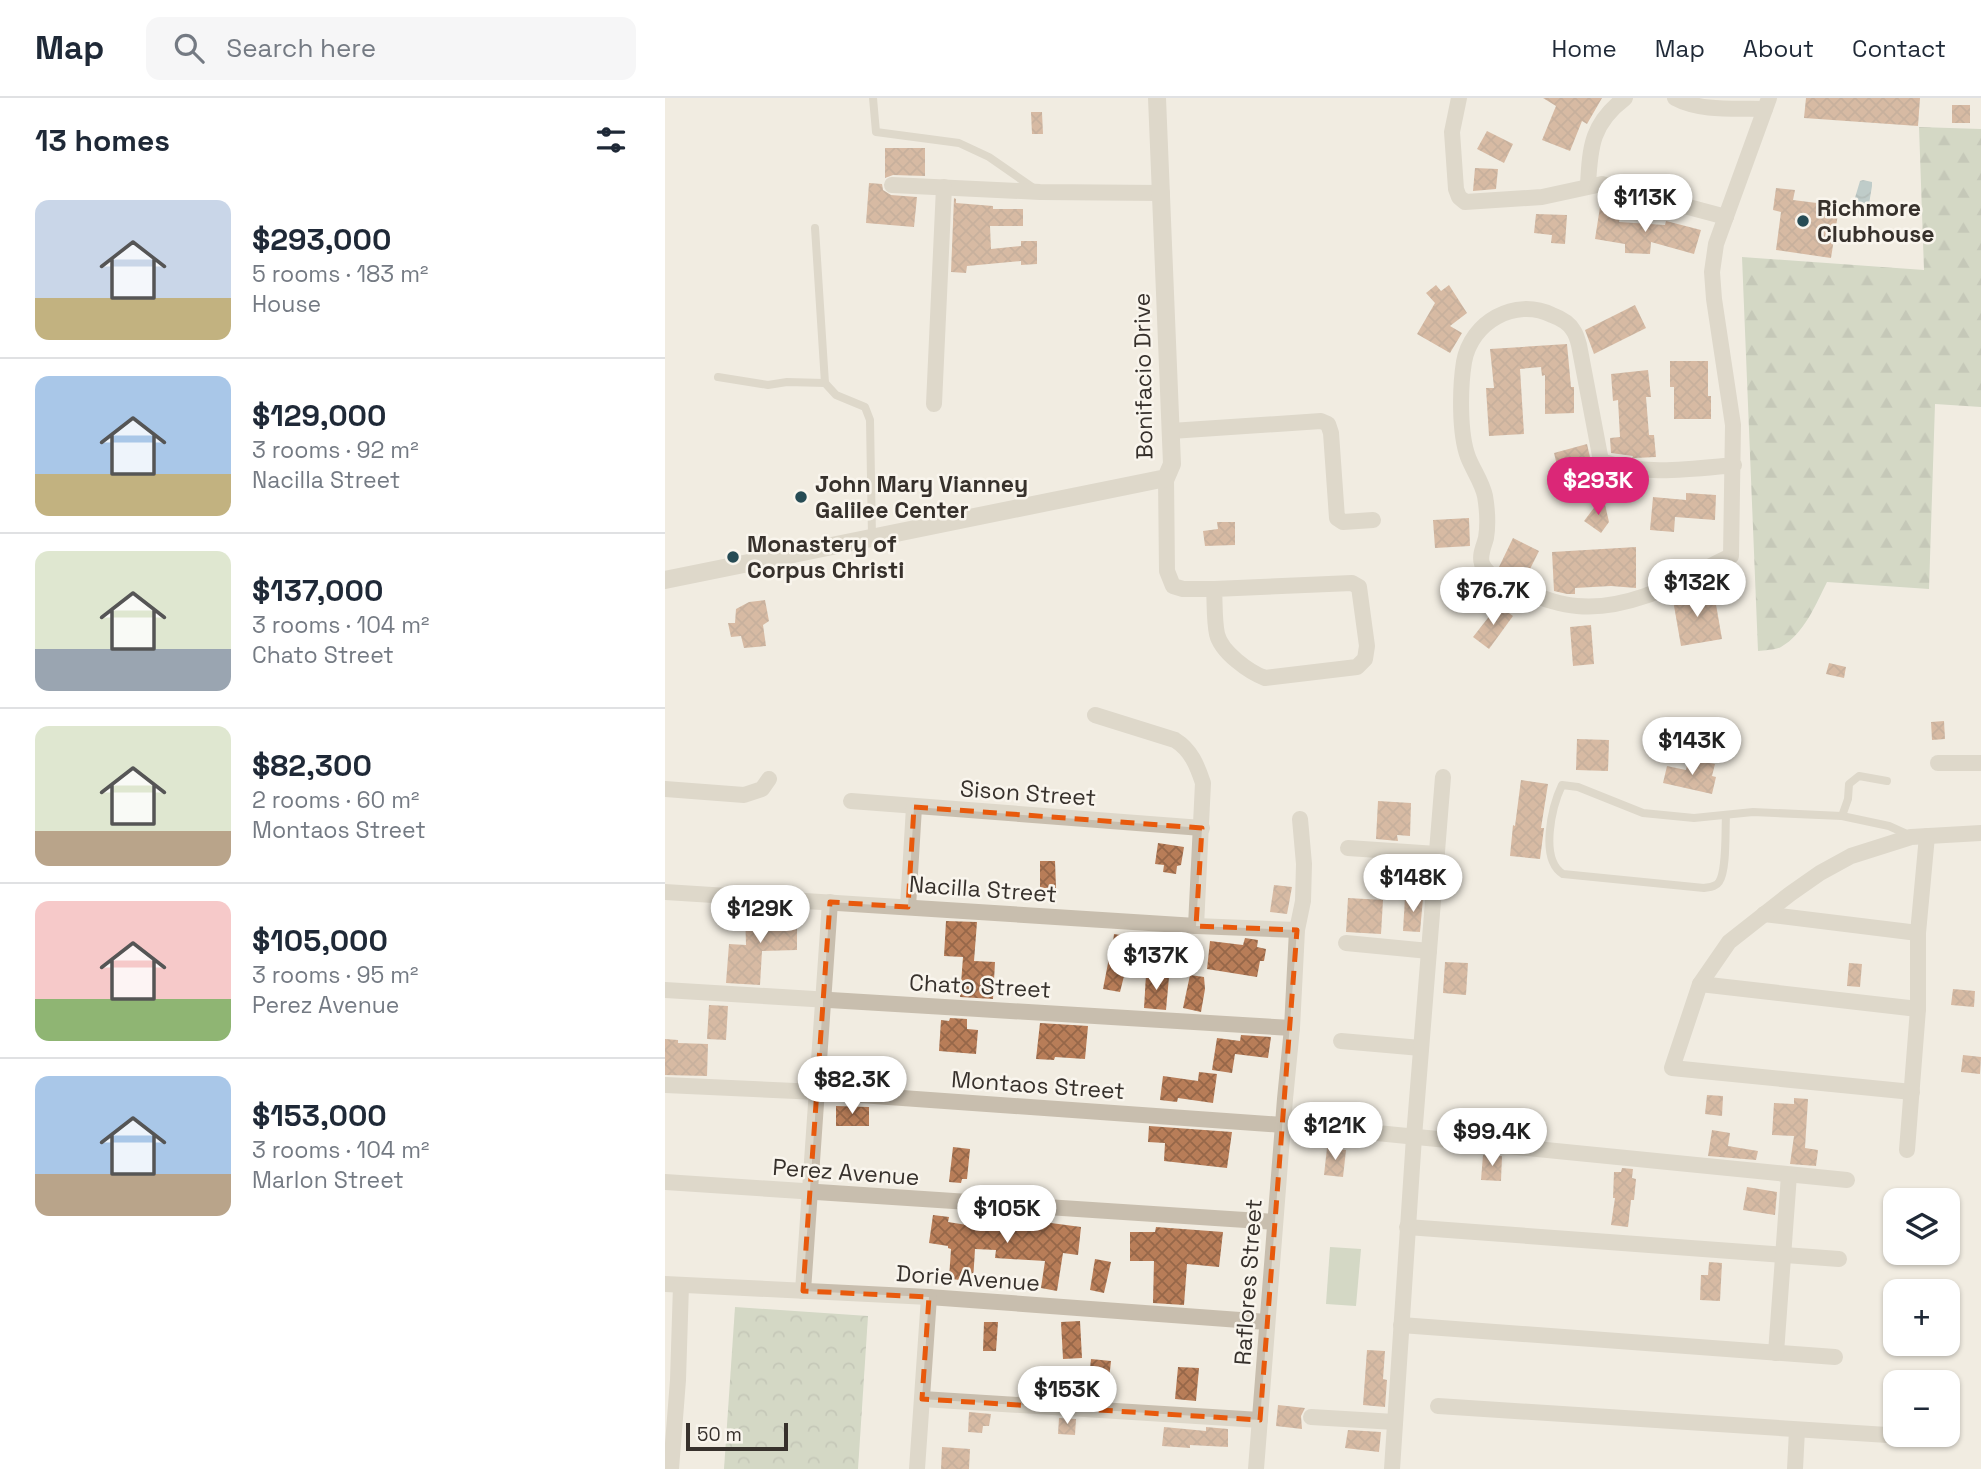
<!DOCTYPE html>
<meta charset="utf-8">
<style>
:root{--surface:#fff;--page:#f6f6f7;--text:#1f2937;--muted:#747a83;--line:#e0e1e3;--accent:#db2777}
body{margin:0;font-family:"Space Grotesk",sans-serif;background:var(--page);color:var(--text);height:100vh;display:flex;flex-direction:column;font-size:26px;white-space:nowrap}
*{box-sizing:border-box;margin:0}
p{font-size:23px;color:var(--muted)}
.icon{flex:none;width:38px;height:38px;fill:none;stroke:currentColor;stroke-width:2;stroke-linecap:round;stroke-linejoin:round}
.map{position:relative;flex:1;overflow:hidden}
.panel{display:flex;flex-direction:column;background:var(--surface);width:665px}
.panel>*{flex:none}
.controls{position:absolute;left:1218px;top:1090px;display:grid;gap:14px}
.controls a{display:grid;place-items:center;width:77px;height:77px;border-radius:14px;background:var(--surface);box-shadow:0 2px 5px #0004;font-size:35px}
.scale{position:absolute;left:21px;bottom:18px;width:102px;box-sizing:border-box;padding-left:7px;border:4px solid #37312c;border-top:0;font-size:19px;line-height:24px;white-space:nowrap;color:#37312c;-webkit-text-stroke:5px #f9f5ed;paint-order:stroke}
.price{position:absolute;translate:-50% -60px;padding:0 16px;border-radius:24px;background:#fff;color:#222;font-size:23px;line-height:46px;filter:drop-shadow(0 2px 4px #0008)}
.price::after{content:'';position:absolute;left:50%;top:42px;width:21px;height:16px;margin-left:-10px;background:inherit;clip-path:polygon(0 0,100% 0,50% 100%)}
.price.on{background:var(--accent);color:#fff}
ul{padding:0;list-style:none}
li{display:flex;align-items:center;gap:21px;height:175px;padding:0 35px}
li+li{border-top:2px solid var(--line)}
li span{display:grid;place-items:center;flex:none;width:196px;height:140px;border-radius:14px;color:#555}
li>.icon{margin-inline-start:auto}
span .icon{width:84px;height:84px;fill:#fffc;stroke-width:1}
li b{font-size:30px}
h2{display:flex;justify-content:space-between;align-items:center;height:84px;padding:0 35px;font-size:30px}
header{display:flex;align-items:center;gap:42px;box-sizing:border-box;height:98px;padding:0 35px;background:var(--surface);border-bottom:2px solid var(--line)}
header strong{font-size:33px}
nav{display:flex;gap:38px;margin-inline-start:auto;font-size:24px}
.search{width:490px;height:63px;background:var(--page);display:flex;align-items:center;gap:18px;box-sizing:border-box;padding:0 24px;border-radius:14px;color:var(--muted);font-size:26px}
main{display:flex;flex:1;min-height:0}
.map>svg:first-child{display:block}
.forest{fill:url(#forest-firs)}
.park{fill:url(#park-crowns)}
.garden{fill:#b1bea3}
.water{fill:url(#water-waves)}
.building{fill:url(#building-cross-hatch)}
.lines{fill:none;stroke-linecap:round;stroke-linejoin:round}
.service{stroke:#c8beae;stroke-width:8}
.minor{stroke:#c8beae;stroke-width:16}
.tertiary{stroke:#c8beae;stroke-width:18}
.marked{fill:none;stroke:#e8590c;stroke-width:5;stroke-dasharray:14 9;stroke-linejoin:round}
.poi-dot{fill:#264b54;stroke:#f9f5ed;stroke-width:2.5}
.labels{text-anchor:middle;stroke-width:5;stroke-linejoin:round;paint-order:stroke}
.poi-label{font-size:23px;font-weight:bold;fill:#37312c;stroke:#f9f5ed;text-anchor:start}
.street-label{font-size:23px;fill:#37312c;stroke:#f9f5ed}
</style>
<header>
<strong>Map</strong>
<div class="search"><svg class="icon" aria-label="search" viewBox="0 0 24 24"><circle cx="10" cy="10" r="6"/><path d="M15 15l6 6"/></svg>Search here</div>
<nav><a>Home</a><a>Map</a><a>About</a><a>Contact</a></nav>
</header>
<main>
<section class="panel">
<h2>13 homes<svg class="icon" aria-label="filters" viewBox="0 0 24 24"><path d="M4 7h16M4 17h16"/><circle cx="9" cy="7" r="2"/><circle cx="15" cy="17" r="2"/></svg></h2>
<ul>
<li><span style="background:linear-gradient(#c9d6e8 70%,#c2b280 0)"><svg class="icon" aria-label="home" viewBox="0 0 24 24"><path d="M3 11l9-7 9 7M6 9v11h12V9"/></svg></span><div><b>$293,000</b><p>5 rooms · 183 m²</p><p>House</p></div></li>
<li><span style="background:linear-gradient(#a9c7e8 70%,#c2b280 0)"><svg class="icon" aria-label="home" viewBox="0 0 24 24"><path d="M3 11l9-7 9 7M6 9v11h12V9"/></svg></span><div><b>$129,000</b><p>3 rooms · 92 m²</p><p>Nacilla Street</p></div></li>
<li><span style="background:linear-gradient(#dfe7d0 70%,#9aa5b1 0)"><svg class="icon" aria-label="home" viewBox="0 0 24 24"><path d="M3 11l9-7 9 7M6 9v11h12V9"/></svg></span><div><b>$137,000</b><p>3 rooms · 104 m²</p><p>Chato Street</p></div></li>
<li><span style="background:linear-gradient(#dfe7d0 75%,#b9a48a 0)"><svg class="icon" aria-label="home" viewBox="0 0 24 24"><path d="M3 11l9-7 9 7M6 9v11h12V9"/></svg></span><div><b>$82,300</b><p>2 rooms · 60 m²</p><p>Montaos Street</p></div></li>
<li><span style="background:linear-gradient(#f6c9c9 70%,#8fb573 0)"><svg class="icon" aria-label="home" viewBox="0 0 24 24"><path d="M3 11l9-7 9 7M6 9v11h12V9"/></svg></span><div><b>$105,000</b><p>3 rooms · 95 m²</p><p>Perez Avenue</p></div></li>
<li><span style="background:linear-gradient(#a9c7e8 70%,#b9a48a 0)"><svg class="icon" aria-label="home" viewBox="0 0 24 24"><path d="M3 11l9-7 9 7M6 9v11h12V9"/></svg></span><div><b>$153,000</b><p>3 rooms · 104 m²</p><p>Marlon Street</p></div></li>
</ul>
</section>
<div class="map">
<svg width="1316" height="1371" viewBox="0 0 1316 1371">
<defs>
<pattern id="forest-firs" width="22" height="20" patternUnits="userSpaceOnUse" patternTransform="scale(1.75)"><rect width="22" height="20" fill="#b1bea3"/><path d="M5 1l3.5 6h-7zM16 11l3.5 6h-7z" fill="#919b85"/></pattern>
<pattern id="park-crowns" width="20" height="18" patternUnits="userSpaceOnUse" patternTransform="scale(1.75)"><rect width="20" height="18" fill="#b1bea3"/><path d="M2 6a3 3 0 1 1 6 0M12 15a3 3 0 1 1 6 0" fill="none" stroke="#919b85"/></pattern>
<pattern id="water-waves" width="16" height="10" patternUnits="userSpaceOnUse" patternTransform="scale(1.75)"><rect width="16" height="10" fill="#83a4ab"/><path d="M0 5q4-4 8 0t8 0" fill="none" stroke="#6c868b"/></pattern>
<pattern id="building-cross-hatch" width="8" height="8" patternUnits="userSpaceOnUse" patternTransform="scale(1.75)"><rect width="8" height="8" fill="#b87d58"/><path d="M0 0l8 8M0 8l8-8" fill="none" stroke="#966749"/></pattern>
</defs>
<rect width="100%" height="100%" fill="#f1ece1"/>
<path class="forest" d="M1254,29L1316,31V309L1270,306L1264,491L1162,484C1151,506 1139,536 1116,549C1110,552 1100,552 1093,553L1077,159L1259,172Z"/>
<polygon class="park" points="70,1209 203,1218 193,1371 59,1371"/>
<polygon class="garden" points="665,1149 696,1151 691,1208 661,1206"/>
<polygon class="water" points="1198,82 1207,84 1207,88 1203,112 1197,116 1181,113 1183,106 1189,103 1195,83"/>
<g class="building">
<polygon points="878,0 937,0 922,26 917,23 905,53 877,42 891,8"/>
<polygon points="1141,0 1255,0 1253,28 1139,20"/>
<rect x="1287" y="7" width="18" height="18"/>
<polygon points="366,14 377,14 378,36 367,36"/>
<polygon points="822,33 848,46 839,65 812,51"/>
<polygon points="220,50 260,50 260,78 228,77 220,80"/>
<polygon points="810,70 833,71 831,91 808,93"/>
<polygon points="204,85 217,86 218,92 226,97 252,99 249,129 201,125"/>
<polygon points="1111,90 1130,92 1128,102 1160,106 1159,114 1173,116 1166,160 1111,152 1116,114 1108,112"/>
<polygon points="289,100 291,101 291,105 328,108 328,111 358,111 358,128 325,128 326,151 356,148 356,143 372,143 372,166 356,167 356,163 302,168 301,175 286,174"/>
<polygon points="935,109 956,113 954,124 1000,127 1001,123 1036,132 1029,156 986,144 985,156 960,155 960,146 930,141"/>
<polygon points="871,116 902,117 900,146 886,145 887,137 869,135"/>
<polygon points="771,187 776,193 784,187 802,215 785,228 797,235 785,255 752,236 770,205 761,195"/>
<polygon points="970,207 981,230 929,256 920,232"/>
<polygon points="902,246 906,289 909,289 909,315 880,316 880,277 877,278 876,269 855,271 859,336 824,338 821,290 829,290 825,251"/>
<polygon points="1005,263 1043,263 1043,298 1046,298 1046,321 1009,321 1009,289 1005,289"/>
<polygon points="983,272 986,299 981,299 984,337 989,337 991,359 970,360 967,360 968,358 946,355 945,340 955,339 953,302 948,303 946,276"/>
<polygon points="922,346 927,368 894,376 889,355"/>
<polygon points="1021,395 1051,397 1050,422 1010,419 1009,434 985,432 988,399 1021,402"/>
<polygon points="938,398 944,424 936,435 919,423"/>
<polygon points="804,420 805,448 770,450 768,422"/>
<polygon points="552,424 570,424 570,447 540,448 538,433 553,431"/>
<polygon points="848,440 874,453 860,481 834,469"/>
<polygon points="971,449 971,490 946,488 910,490 910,496 902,496 889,493 887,454"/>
<polygon points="1049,495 1057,541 1016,548 1008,502"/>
<polygon points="100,502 104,523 98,527 101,548 79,550 76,538 66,539 63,525 70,525 71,511 84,504"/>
<polygon points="833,507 848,518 824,551 808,539"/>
<polygon points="926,527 929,566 908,568 905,529"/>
<polygon points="1164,565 1181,569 1179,580 1161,576"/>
<polygon points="1279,623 1280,641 1267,642 1266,624"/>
<polygon points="912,641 944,642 943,673 911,672"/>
<polygon points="1023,661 1050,666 1047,678 1051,679 1047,696 998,685 1002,668 1021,672"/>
<polygon points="856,682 883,686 876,730 879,730 875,761 845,758 848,727 850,728"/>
<polygon points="713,703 746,705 745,738 732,737 733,743 711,741"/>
<polygon points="493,745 519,749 516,767 512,768 511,776 498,774 499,767 490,766"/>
<polygon points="375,763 390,763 391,790 375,790"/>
<polygon points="609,787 627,789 622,816 605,814"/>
<polygon points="740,799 758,800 755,834 738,833"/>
<polygon points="683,800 718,802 716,836 681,834"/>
<polygon points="98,813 99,817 132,817 132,852 97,853 95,887 61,885 64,846 81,847 80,814"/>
<polygon points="281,823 312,824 309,863 330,864 328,901 295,899 298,859 279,858"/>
<polygon points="449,836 468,839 465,862 463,862 455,894 438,891 444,860 446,860"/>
<polygon points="580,840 593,842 592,849 601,851 599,863 595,863 592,879 542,871 545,843 578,847"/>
<polygon points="780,864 803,865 801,897 778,895"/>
<polygon points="1184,865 1197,866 1195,889 1182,888"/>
<polygon points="481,877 504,879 501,912 479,910"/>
<polygon points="525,877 539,879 540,891 536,914 518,910"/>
<polygon points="1288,891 1310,893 1309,909 1286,907"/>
<polygon points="44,907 63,908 61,942 42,941"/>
<polygon points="285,920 302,921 302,931 313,932 311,956 274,953 276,922 284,923"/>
<polygon points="375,925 423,928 420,961 390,959 389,962 371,961"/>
<polygon points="576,937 606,939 603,960 570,956 567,975 547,972 552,940 575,943"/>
<polygon points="0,941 13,942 13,945 43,946 42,978 0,977"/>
<polygon points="1298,957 1316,959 1315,976 1296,974"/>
<polygon points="534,974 552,976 548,1005 513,1000 512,1004 495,1002 498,978 533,983"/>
<polygon points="1042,997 1058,998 1057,1018 1040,1016"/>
<polygon points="1129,1000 1143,1001 1140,1050 1153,1052 1151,1068 1125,1066 1129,1038 1107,1037 1109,1005 1129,1006"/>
<polygon points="171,1008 204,1009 204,1028 171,1028"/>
<polygon points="484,1028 567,1034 562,1070 499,1063 500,1045 483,1044"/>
<polygon points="1047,1032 1065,1035 1063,1048 1093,1053 1091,1062 1043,1058"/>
<polygon points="288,1049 305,1051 302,1081 297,1081 296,1085 284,1084"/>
<polygon points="662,1050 681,1052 678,1079 659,1077"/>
<polygon points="818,1057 837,1058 836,1083 816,1082"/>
<polygon points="957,1070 968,1071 967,1080 971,1081 969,1102 966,1102 963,1129 946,1127 950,1100 948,1100 949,1074 956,1074"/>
<polygon points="1082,1089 1112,1094 1110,1117 1078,1112"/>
<polygon points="268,1117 284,1119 283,1124 302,1127 332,1129 333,1123 386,1125 416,1129 413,1157 398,1155 392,1193 376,1190 380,1163 330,1160 331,1152 310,1151 308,1183 284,1181 286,1151 283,1150 283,1148 264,1145"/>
<polygon points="491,1129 558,1134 554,1169 522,1166 519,1207 488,1205 489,1163 465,1163 465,1134 490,1134"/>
<polygon points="430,1161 446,1164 439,1195 425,1192"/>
<polygon points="1044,1164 1057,1165 1055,1203 1035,1202 1036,1177 1043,1177"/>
<polygon points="415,1223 417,1260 398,1261 396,1224"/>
<polygon points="319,1224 333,1224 331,1253 318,1253"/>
<polygon points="702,1252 720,1253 718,1281 722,1282 720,1309 698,1307"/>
<polygon points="426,1261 446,1263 442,1300 422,1298"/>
<polygon points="513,1269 534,1270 531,1303 510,1301"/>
<polygon points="613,1307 640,1310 636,1318 637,1331 611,1328"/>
<polygon points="304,1314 326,1316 324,1328 318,1328 317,1335 303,1334"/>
<polygon points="394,1320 411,1321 410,1337 393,1336"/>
<polygon points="499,1329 541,1333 541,1329 563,1331 563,1349 525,1347 525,1350 497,1348"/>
<polygon points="683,1332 716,1334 714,1354 680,1350"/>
<polygon points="277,1349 305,1351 304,1371 276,1371"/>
</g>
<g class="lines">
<g class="service">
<polyline points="208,0 211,34 294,45 324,59 370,91"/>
<polyline points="150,130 160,285 171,297 200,309 205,322 207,439"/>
<polyline points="53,279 103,287 122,284 160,285"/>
<path d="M1061,718C1060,733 1062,773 1054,784C1051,789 1044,789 1039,790L898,776C874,761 887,708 897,687L913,689L978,715L1029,720L1088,714L1177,718L1224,728L1244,737"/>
<polyline points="1177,718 1183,701 1184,686 1194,678 1222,683"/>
</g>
<g class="minor">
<polyline points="794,0 787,34 791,91 794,99 800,104 877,99 937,86 1061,119"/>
<path d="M1010,0C1036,14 1071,10 1100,11"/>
<polyline points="227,87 375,94 497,95"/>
<path d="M923,87C925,48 927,25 960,0"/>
<polyline points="269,306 279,89"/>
<polyline points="506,333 656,323 663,326 666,335 672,420 678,424 708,422"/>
<path d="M1069,367C1025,371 978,378 936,363L914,247C913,243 911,236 908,232C904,225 895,220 887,217C850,199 806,224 799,264C795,289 794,335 803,359C808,372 817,384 820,398C822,410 823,428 821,440C819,448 814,457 817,466C823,480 847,490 861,494C877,500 895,507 912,508C968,513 1018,481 1066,458L1068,327L1049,201L1047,174L1051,146L1104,0"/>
<path d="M501,380L502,473L508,488L518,491H549L687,485L694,489L702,548L700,561L692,569L600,580C584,574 556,554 552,536C549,522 550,505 549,491"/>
<path d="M430,617L510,642C526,652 532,667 538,685L531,828"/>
<polyline points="1273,665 1316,665"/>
<polyline points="0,691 79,697 97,691 104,681"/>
<polyline points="186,703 537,730"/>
<polyline points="683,750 772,756"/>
<polyline points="0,794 531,828 632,832"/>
<polyline points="243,809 249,709"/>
<polyline points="1099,816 1253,835"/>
<polyline points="681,845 764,853"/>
<polyline points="1035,886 1253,911"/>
<polyline points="0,892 627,930"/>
<polyline points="676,943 756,950"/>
<polyline points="0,987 153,994 618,1027"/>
<polyline points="1247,994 1007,970 1035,886 1064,844 1125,796 1155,775 1186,758 1246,739 1316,735"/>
<polyline points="662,1030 1182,1082"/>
<polyline points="1242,1052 1253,911 1253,835 1262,738"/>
<polyline points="0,1084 610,1124"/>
<polyline points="742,1129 1174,1161"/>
<polyline points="0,1186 264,1199 602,1224"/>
<polyline points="138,1193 165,804"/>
<polyline points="736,1227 1170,1259"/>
<polyline points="1111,1255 1124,1077"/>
<polyline points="257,1301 595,1322"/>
<polyline points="773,1308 1238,1338"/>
<polyline points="646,1319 730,1324"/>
<polyline points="6,1371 13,1282 16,1187"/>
<polyline points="252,1371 264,1199"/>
<polyline points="591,1371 620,1001 627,930 632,832 638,803 639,766 635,721"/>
<polyline points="727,1371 749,1039 778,679"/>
<polyline points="1130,1371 1132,1332"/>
</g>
<polyline class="tertiary" points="0,482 501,380 507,366 492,0"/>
</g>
<path d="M0 0H1316V1371H0ZM249,709L537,730L531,828L632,832L595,1322L257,1301L264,1199L138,1193L165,804L243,809Z" fill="#f1ece1" fill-opacity=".55" fill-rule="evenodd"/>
<path class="marked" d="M249,709L537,730L531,828L632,832L595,1322L257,1301L264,1199L138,1193L165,804L243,809Z"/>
<g class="poi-dot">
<circle cx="1138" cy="123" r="7"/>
<circle cx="136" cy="399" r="7"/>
<circle cx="68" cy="459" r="7"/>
</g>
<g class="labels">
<g class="poi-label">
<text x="1152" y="118">Richmore<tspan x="1152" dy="26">Clubhouse</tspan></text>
<text x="150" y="394">John Mary Vianney<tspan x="150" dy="26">Galilee Center</tspan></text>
<text x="82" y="454">Monastery of<tspan x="82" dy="26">Corpus Christi</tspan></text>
</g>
<g class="street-label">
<text transform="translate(478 278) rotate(-91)" y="8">Bonifacio Drive</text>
<text transform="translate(363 695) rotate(4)" y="8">Sison Street</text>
<text transform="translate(318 791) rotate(4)" y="8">Nacilla Street</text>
<text transform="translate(315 888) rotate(3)" y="8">Chato Street</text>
<text transform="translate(373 987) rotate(4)" y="8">Montaos Street</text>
<text transform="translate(181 1074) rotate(4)" y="8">Perez Avenue</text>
<text transform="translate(303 1180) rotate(4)" y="8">Dorie Avenue</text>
<text transform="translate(583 1184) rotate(-86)" y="8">Raflores Street</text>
</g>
</g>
</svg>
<div class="controls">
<a><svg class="icon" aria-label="layers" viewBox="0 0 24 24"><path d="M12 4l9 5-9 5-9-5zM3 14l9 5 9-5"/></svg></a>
<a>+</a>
<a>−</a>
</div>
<div class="scale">50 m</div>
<b class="price" style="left:980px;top:136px">$113K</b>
<b class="price on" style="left:933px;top:419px">$293K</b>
<b class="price" style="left:1032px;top:521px">$132K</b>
<b class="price" style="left:828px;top:529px">$76.7K</b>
<b class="price" style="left:1027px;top:679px">$143K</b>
<b class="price" style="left:748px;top:816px">$148K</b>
<b class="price" style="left:95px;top:847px">$129K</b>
<b class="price" style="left:491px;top:894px">$137K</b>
<b class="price" style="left:187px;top:1018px">$82.3K</b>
<b class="price" style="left:670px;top:1064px">$121K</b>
<b class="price" style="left:827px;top:1070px">$99.4K</b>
<b class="price" style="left:342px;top:1147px">$105K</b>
<b class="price" style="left:402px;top:1328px">$153K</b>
</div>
</main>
